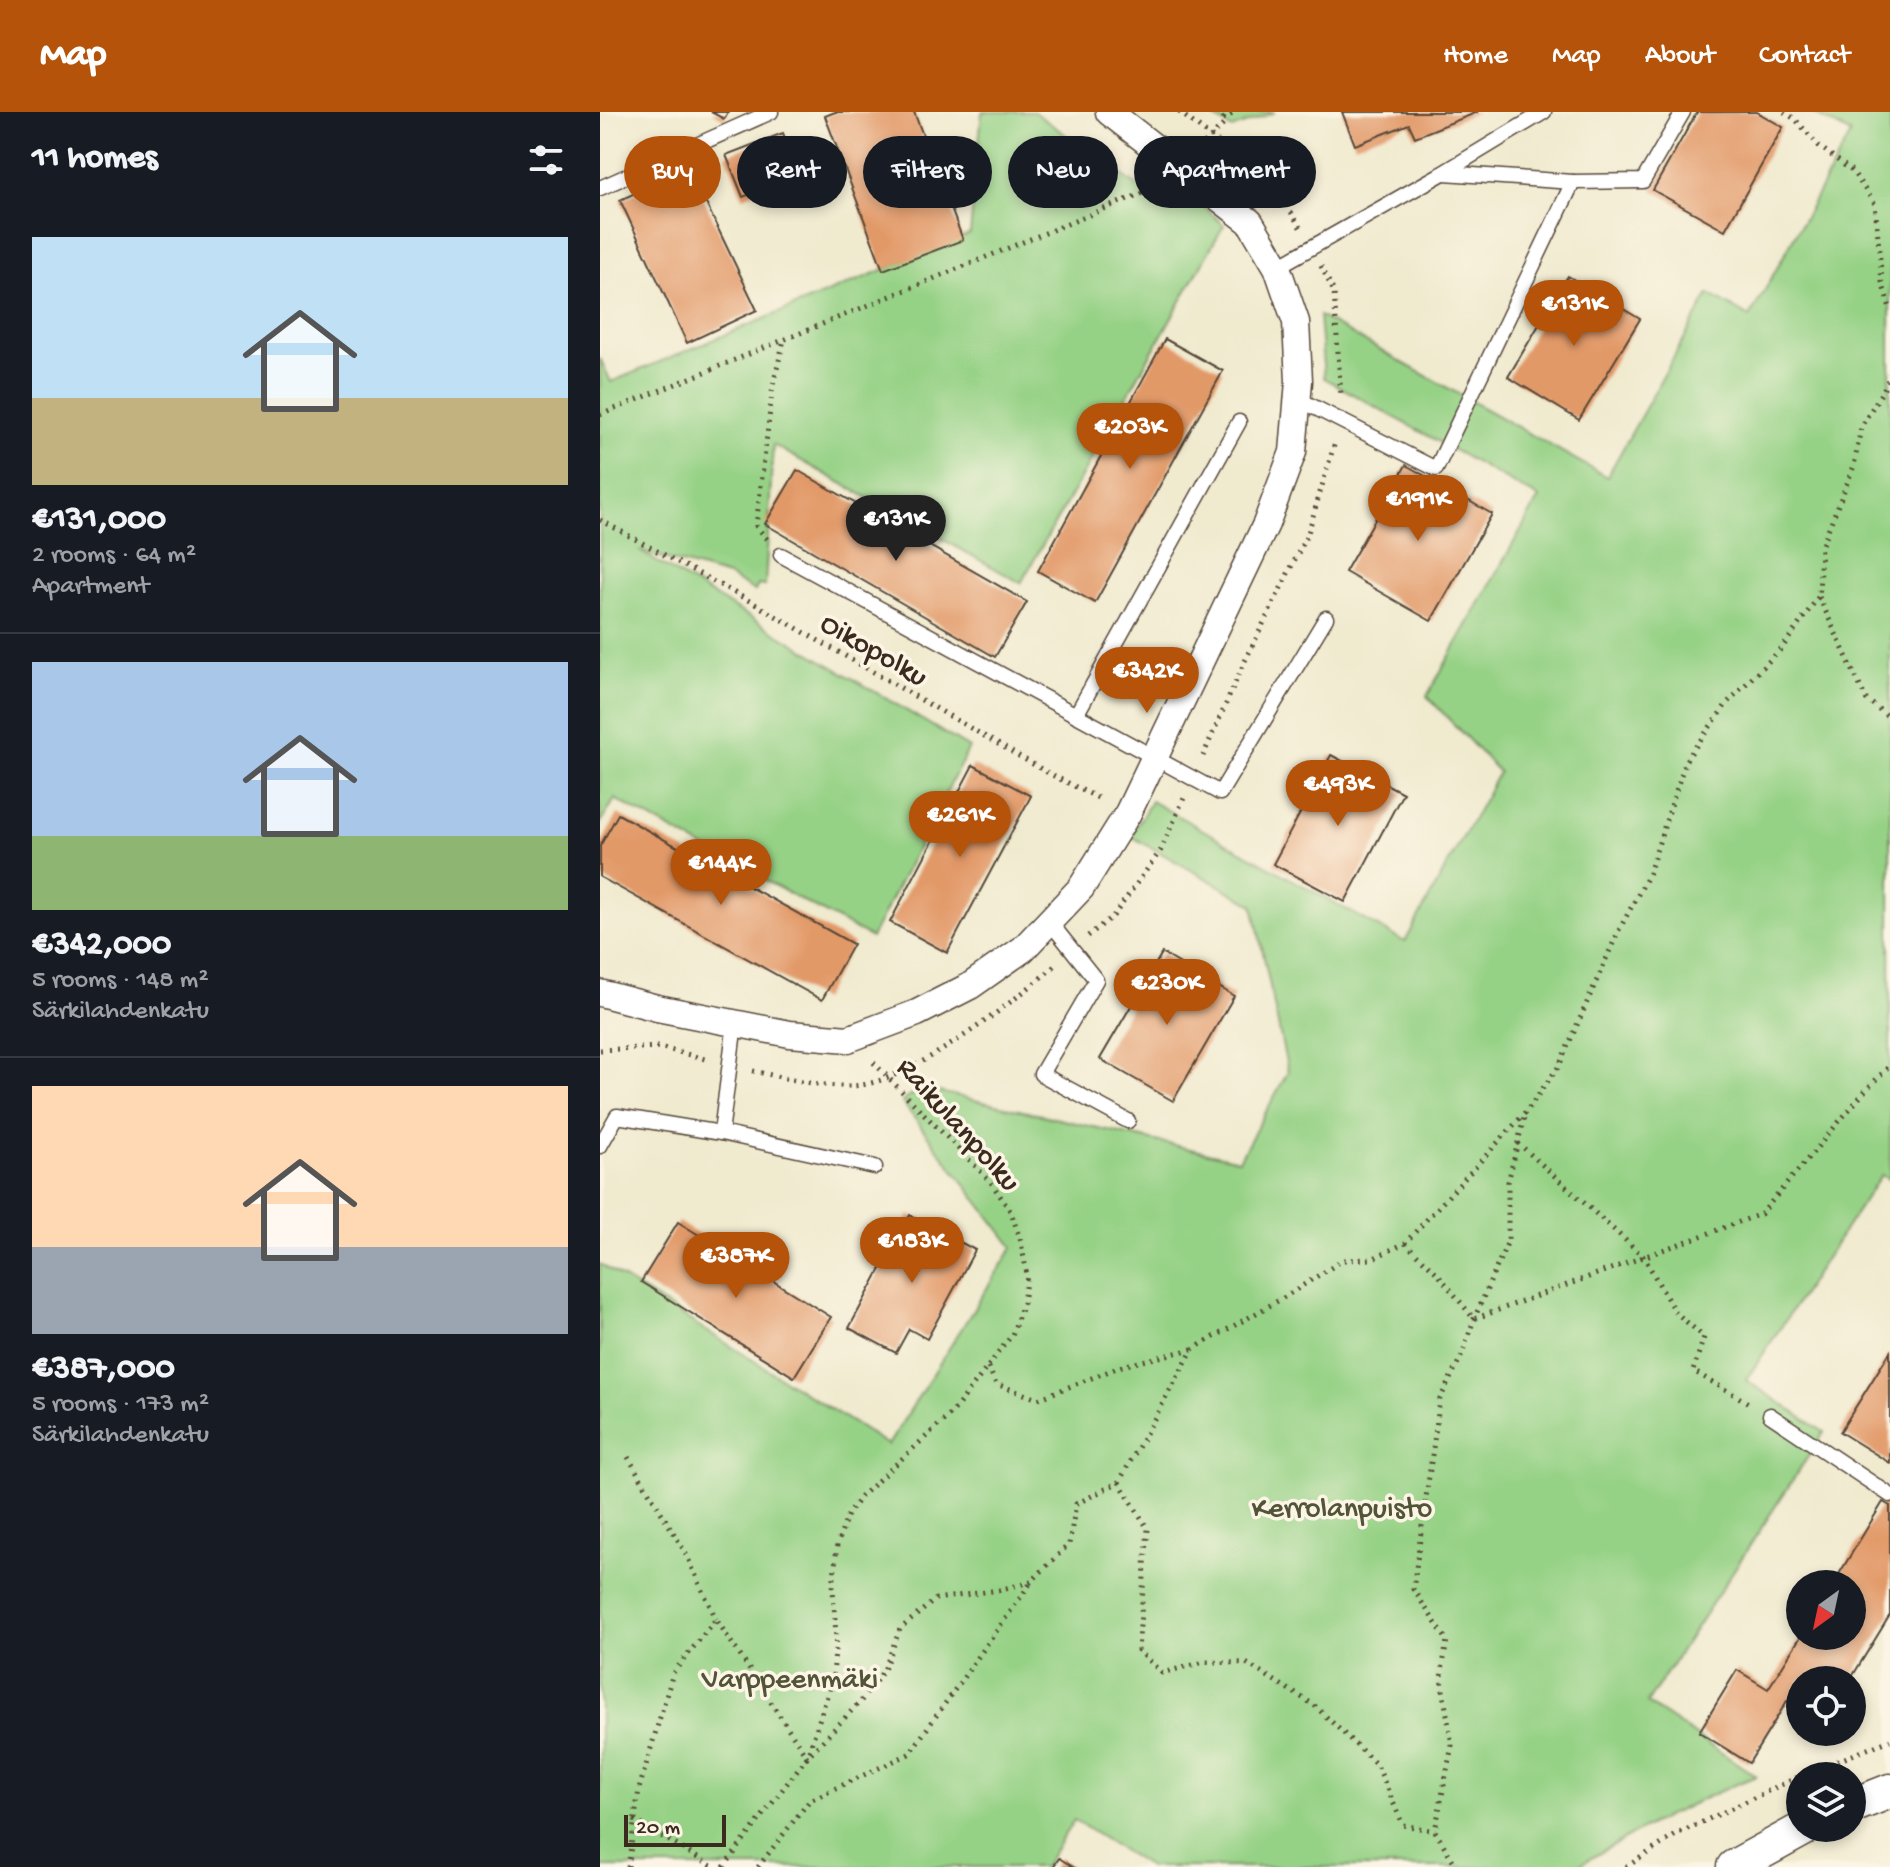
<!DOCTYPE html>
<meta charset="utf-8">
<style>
:root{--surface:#171b24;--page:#242831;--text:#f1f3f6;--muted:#9ea1a6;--line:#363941;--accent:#b45309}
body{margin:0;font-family:"Gochi Hand",sans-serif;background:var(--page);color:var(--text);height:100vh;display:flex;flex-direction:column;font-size:30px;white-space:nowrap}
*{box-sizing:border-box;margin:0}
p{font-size:26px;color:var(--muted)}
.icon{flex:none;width:44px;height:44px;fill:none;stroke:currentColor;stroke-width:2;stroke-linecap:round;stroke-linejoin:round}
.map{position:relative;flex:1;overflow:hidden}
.details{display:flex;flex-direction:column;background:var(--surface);width:600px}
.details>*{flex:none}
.guide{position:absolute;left:24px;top:24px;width:760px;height:72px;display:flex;gap:16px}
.needle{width:52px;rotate:213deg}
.fabs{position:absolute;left:1186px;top:1458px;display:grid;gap:16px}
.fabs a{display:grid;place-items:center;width:80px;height:80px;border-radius:50%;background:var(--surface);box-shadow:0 4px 12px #0003;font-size:40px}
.scale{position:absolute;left:24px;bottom:20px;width:102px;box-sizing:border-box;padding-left:8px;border:4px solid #3b2a1e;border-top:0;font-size:22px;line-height:28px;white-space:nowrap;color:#3b2a1e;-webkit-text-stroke:6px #fcf5e5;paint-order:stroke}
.price{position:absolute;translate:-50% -68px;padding:0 18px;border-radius:28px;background:var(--accent);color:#fff;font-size:26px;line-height:52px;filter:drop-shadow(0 2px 4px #0008)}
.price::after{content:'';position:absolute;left:50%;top:48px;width:24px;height:18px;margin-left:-12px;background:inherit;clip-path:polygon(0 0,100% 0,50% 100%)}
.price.selected{background:#222;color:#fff}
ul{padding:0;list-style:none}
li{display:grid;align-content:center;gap:16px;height:424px;padding:0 32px}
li+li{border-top:2px solid var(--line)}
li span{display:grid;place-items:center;height:248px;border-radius:0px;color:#555}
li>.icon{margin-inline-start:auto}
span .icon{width:144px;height:144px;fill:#fffc;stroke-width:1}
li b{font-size:34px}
h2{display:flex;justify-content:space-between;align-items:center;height:96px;padding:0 32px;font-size:34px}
.pill{padding:0 28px;border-radius:36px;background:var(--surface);box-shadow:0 4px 12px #0003;font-size:28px;line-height:72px}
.pill.selected{background:var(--accent);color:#fff}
header{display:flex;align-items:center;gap:48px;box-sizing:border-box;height:112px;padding:0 40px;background:var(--accent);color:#fff}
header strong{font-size:38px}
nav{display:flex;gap:44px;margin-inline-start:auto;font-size:28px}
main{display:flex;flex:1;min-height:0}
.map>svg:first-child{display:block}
.green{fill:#96d286;stroke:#687e52;stroke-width:2}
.building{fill:#e29968}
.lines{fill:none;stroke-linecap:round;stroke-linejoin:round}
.service-casing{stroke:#564739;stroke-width:17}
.minor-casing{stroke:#564739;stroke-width:29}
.tertiary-casing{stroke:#564739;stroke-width:37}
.path{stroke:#564739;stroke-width:5;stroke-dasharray:2 6;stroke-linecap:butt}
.service{stroke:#fff;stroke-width:14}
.minor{stroke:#fff;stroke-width:26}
.tertiary{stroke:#fff;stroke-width:34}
.labels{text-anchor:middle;stroke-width:7;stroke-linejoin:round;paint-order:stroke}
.street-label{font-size:30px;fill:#3b2a1e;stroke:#fcf5e5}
.park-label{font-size:30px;fill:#525438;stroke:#fcf5e5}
</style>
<header>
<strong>Map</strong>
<nav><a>Home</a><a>Map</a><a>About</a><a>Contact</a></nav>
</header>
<main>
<section class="details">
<h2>11 homes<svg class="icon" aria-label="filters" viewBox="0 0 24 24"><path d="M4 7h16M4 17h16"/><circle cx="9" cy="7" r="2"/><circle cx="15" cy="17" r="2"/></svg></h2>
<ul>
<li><span style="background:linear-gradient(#bfe0f5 65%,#c2b280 0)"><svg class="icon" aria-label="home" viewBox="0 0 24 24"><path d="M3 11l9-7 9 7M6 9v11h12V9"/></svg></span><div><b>€131,000</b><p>2 rooms · 64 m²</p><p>Apartment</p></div></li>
<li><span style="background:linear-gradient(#a9c7e8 70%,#8fb573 0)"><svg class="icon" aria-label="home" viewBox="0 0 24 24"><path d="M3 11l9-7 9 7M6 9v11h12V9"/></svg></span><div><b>€342,000</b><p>5 rooms · 148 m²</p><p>Särkilahdenkatu</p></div></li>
<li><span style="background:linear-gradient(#ffd9b3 65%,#9aa5b1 0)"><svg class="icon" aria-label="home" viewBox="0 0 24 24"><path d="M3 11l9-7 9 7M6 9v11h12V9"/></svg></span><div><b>€387,000</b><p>5 rooms · 173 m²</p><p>Särkilahdenkatu</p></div></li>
</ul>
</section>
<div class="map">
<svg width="1290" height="1755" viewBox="0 0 1290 1755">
<rect width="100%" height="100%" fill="#fcf5e5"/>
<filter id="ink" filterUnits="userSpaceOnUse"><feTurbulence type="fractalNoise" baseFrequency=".0125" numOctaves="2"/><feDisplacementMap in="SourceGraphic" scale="16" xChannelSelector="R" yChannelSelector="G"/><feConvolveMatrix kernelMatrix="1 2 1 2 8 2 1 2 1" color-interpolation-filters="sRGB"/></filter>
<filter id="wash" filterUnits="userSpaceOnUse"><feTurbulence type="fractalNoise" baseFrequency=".006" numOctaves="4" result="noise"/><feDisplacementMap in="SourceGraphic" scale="32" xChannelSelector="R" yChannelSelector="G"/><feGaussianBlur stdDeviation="1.8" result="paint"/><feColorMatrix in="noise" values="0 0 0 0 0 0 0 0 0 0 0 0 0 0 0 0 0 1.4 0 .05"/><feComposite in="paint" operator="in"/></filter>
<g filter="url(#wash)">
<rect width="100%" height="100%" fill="#f0eacf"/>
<g class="green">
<polygon points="382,0 434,0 561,91 580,73 624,113 421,471 173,333 165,474 158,473 155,479 128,464 39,439 369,636 271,826 15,687 0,712 0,246 11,270 370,122"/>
<polygon points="606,0 675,0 632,17"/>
<path d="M1211,0H1290V1068L1281,1063L1146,1268L1224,1320L1047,1591L1156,1664C1093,1689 1034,1720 976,1755H549L474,1708L444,1755H0V1152L288,1333L413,1135L302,990L322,976L639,1048L688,960L653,793L531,724L551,689L805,830L899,660L827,584L939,386L724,266L719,204L1007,365L1109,182L1150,205L1251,22Z"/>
</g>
<g id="blocks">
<g class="building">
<polygon points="111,0 128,0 124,7"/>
<polygon points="235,0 314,0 363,128 283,158 225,4"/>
<polygon points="742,0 878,0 815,25 809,12 755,33"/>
<polygon points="1097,0 1157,0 1183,15 1125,118 1053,78"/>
<polygon points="183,21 199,63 143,85 126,43"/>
<polygon points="89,56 157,198 87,231 20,88"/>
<polygon points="968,164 1040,207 979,308 908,265"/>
<polygon points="565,227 623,259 495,491 438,459"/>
<polygon points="806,353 892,402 831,509 745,460"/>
<polygon points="197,358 427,490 395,545 165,412"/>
<polygon points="731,643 803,681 745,790 673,752"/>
<polygon points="373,653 431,684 347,841 290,810"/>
<polygon points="18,702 253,832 222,888 0,765 0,734"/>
<polygon points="562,841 634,884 573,989 500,947"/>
<polygon points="310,1103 375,1138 327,1227 309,1217 296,1241 249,1216"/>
<polygon points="78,1110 231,1205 194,1265 41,1170"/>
<polygon points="1290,1240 1290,1351 1240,1320"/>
<polygon points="1283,1390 1290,1394 1290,1503 1250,1568 1200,1568 1200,1597 1187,1589 1149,1651 1099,1620 1137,1558 1168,1577 1201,1524 1252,1524 1252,1472 1233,1472"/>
<polygon points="459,1746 473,1755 453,1755"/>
</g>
</g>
</g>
<g filter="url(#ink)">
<use href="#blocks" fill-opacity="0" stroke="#564739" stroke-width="2"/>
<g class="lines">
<defs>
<g id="service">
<polyline points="844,61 973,70 1043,69 1083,0"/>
<polyline points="0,76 171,0"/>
<polyline points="677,155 843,61 944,0"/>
<polyline points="698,287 836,357 973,70"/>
<polyline points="181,443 620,681 726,506"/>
<polyline points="476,603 639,310"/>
<polyline points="449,809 496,868 441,962 528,1009"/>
<polyline points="121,1021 135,911"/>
<polyline points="0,1034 17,1004 121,1021 275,1055"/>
<polyline points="1170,1303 1290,1383"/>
</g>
<polyline id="minor" points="0,881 57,896 190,922 248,927 317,901 370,874 423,837 481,776 528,701 666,412 693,340 699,269 696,210 677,155 650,110 509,0"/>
<g id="tertiary">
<polyline points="1252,1694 1290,1679"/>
<polyline points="1134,1755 1205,1716"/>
</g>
</defs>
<use href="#service" class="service-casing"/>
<use href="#minor" class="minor-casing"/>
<use href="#tertiary" class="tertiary-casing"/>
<g class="path">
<polyline points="579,0 676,74 701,117"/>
<polyline points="1184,0 1195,7 1219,34 1253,60 1275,92 1282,170 1290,196"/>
<polyline points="623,7 636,0"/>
<polyline points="599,37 624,12 623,0"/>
<polyline points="721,154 734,180 741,285"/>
<polyline points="0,303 560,74"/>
<polyline points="0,408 155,492 450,662 502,688"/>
<polyline points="167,427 156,414 173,273 184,228"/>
<polyline points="1219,485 1266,587 1290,606"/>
<polyline points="603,644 644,551 708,421 735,330"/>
<polyline points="488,824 514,803 561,738 584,686"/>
<polyline points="0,938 59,935 109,948"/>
<path d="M153,959C186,966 218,975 251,974C309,973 413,890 457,852"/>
<polyline points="918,1031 1044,1145 1074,1199 1104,1225 1093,1259 1152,1293"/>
<polyline points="805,1131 838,1162 874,1207 1161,1102 1265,979 1290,953"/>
<polyline points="388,1255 396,1272 438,1287 522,1254 592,1237"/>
<polyline points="28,1345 85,1440 116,1507"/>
<polyline points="519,1370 548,1417 538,1538 562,1561 604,1550 646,1551 714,1593 777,1653 803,1713 835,1719"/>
<polyline points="1200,1664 1290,1628"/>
<polyline points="34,1708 113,1755"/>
<polyline points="28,1755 39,1677 73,1561 116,1507 207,1645 261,1589 284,1558 300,1517 336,1487 399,1478 431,1470 469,1432 476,1392 519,1370 593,1237 683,1186 743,1148 772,1147 805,1131 925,1001 959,954 1018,820 1048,764 1086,648 1128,590 1182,536 1219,484 1221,435 1254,354 1261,315 1286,273 1290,262"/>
<polyline points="124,1755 207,1645 233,1566 236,1524 233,1477 237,1433 248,1402 261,1384 352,1301 412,1223 423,1191 427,1163 421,1130 411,1100 390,1069 273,950"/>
<polyline points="158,1755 210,1688 309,1642 430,1472"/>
<polyline points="857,1755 835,1719 852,1633 841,1566 847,1528 813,1477 840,1287 862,1243 874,1207 908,1129 908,1070 925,1002"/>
<polyline points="1026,1755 1079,1721 1200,1664"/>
</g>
<use href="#service" class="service"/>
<use href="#minor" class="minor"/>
<use href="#tertiary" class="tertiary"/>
</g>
</g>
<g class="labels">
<g class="street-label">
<text transform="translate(275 536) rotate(30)" y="10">Oikopolku</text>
<text transform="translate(360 1011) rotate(48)" y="10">Raikulanpolku</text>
</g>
<g class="park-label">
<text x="742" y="1404">Kerrolanpuisto</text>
<text x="190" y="1575">Varppeenmäki</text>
</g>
</g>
</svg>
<div class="fabs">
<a><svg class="needle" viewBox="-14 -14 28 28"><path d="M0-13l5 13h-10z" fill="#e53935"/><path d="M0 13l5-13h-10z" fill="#9ea1a6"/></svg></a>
<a><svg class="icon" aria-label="locate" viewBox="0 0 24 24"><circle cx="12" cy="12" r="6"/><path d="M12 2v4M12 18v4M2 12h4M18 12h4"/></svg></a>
<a><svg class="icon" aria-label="layers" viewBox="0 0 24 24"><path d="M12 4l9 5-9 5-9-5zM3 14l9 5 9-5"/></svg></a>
</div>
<div class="scale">20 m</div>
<b class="price" style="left:974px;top:236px">€131K</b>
<b class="price" style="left:530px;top:359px">€203K</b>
<b class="price" style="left:818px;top:431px">€191K</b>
<b class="price selected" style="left:296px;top:451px">€131K</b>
<b class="price" style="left:547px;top:603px">€342K</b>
<b class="price" style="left:738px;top:716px">€493K</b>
<b class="price" style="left:360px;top:747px">€261K</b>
<b class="price" style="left:121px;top:795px">€144K</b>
<b class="price" style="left:567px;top:915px">€230K</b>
<b class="price" style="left:312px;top:1173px">€183K</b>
<b class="price" style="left:136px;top:1188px">€387K</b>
<div class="guide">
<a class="pill selected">Buy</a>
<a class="pill">Rent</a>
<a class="pill">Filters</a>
<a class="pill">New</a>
<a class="pill">Apartment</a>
</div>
</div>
</main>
